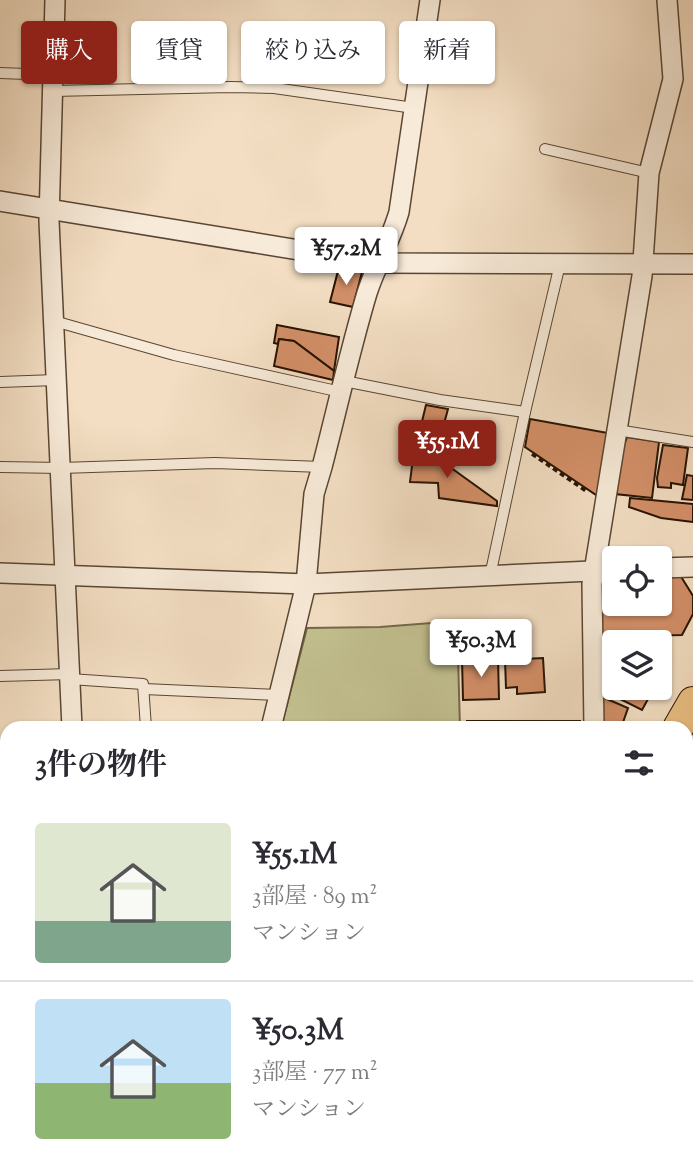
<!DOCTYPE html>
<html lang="ja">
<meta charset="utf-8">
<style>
:root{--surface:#fff;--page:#f2f2f3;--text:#2b2b33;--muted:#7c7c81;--line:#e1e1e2;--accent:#8f2418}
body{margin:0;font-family:"Sorts Mill Goudy","Noto Serif JP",serif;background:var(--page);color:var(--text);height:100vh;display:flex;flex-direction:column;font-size:26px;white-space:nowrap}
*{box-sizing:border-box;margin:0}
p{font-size:23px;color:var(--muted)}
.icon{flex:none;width:38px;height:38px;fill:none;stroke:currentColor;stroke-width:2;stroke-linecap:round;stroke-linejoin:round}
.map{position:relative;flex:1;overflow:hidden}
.drawer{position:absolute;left:0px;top:721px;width:693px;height:448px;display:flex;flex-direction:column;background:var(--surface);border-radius:21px 21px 0 0;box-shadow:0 2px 5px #0004}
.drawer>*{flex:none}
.hud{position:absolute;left:21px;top:21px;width:651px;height:63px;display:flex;gap:14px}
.tools{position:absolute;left:602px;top:546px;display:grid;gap:14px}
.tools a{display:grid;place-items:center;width:70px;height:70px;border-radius:7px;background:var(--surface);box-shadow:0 2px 5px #0004;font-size:35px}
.price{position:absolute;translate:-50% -60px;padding:0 16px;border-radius:7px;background:#fff;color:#222;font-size:23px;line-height:46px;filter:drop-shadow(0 2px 4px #0008)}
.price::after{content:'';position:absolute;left:50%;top:42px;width:21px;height:16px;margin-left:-10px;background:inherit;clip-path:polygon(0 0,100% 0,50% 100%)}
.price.on{background:var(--accent);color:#fff}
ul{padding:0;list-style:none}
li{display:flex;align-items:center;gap:21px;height:175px;padding:0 35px}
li+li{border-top:2px solid var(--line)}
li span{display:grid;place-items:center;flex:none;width:196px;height:140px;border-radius:7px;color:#555}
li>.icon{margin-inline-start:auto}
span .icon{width:84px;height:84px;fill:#fffc;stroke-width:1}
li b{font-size:30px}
h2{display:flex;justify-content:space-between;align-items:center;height:84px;padding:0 35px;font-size:30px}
.pill{padding:0 24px;border-radius:7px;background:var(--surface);box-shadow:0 2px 5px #0004;font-size:24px;line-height:63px}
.pill.on{background:var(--accent);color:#fff}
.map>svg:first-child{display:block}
.green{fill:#c2bf8f;stroke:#746948;stroke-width:2}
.building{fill:#d38f68;stroke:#271302;stroke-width:2}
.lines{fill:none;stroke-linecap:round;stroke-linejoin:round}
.street-tunnel{stroke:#cab59c;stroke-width:19;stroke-dasharray:19 10;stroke-linecap:butt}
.lane-casing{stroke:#5a4632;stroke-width:12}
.street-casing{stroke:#5a4632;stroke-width:22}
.primary-casing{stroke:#271302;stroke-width:32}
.highway-casing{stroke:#271302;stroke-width:38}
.path{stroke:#271302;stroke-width:3.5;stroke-dasharray:5 3.5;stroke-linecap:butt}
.lane{stroke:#f7ead8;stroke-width:10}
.street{stroke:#f7ead8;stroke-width:19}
.primary{stroke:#eabf82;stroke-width:30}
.highway{stroke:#eabf82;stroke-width:35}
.rail-casing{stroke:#271302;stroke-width:8}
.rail{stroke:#f7ead8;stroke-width:5;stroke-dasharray:16;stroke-linecap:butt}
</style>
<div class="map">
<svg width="693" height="1169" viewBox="0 0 693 1169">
<rect width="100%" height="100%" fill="#f3dec3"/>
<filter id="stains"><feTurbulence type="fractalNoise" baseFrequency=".00286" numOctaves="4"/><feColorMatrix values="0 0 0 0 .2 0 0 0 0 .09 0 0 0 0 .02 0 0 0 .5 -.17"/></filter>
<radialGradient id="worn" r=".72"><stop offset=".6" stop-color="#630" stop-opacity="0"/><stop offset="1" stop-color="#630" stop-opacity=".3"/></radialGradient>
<polygon class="green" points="457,621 460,728 281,728 307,628 380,627"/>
<g class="building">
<polygon points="339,267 362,272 353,307 330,302"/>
<polygon points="277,325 339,337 334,371 294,341 279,339 278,344 274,343"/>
<polygon points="279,339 294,341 334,371 333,380 274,366"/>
<polygon points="426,405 448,409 438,446 417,442"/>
<polygon points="530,419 608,433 599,497 525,447"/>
<polygon points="627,437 659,442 652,498 615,494 616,468"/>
<polygon points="663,445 688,448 683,485 671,483 671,488 658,487 657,478"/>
<polygon points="414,450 429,452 497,501 497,506 439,498 438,483 410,482"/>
<polygon points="687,475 693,476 693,500 682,499"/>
<polygon points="630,498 693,504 693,522 661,518 629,507"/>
<polygon points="680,575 693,596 693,614 682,635 601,637 601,578 614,577 614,604 660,604 660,576"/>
<polygon points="614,657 614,688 654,688 642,710 598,688"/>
<polygon points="498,658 499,699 463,700 462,659"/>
<polygon points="543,658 545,692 517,694 517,687 506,688 505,660"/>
<polygon points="600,696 628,708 621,728 600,728"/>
<rect x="467" y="721" width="113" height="7"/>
<polygon points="693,990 693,1019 688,1021 686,1015 686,992"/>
<polygon points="686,1063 689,1063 690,1068 693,1068 693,1099 686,1100"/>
<polygon points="693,1113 693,1146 686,1147 686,1115"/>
<polygon points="223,1162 301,1162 299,1169 252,1169"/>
<polygon points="552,1162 571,1162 570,1169 548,1169"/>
<polygon points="620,1164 620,1169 579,1169 579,1167"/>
</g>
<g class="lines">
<polyline class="street-tunnel" points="0,1002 7,1004"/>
<defs>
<g id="lane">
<polyline points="0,73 54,75"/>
<polyline points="53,91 230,87 274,88 414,108"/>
<polyline points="545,149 649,173"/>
<polyline points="54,321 174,355 341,392"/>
<polyline points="344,381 440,400 525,412"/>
<polyline points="0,382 56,380"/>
<polyline points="617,430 693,442"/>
<polyline points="0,467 61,468 215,463 322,467"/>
<polyline points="490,576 525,412 560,264"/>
<polyline points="0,676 70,674"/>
<polyline points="70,679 143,684 146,728"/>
<polyline points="144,689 279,695"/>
<polyline points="0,822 7,822"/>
</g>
<g id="street">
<polyline points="55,0 49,221 72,728"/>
<polyline points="0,201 378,263 693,264"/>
<polyline points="660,568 693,567"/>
<polyline points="0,573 306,584 614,570"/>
<path d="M271,728L306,584L314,494L322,467C337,409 350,350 367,293C376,265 391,240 399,212L430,0"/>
<polyline points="594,728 592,584 642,276 649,173 673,79 667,0"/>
<polyline points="686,893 693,880"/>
<polyline points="0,900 7,901"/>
<polyline points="686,983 693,981"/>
<polyline points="0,1115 7,1116"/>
<polyline points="525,1162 540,1167"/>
<polyline points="640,1162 640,1164 654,1168 693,1164"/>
</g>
<g id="primary">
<polyline points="678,728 693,702"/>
<polyline points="686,808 693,795"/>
<polyline points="430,1169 434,1162"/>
<polyline points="496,1169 500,1162"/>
</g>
<g id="highway">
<polyline points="686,779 693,770"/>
<polyline points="468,1169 472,1162"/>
</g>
</defs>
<use href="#lane" class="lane-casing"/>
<use href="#street" class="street-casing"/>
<use href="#primary" class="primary-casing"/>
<use href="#highway" class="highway-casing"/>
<g class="path">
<polyline points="532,454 586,491"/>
<polyline points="188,1162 214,1169"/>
</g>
<use href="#lane" class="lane"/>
<use href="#street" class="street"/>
<use href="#primary" class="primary"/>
<use href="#highway" class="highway"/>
<defs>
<g id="rail">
<polyline points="0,1067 7,1069"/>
<polyline points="0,1082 7,1083"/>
<polyline points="324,1162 352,1169"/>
<polyline points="388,1162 417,1169"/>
</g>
</defs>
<use href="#rail" class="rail-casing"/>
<use href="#rail" class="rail"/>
</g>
<rect width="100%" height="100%" filter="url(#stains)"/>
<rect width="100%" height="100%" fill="url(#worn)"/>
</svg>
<div class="tools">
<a><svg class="icon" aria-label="locate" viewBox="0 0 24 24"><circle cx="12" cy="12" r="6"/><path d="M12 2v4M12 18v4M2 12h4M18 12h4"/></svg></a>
<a><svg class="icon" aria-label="layers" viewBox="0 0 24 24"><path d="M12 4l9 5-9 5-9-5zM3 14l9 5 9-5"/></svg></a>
</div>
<b class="price" style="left:346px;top:287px">¥57.2M</b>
<b class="price on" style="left:447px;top:480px">¥55.1M</b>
<b class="price" style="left:481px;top:679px">¥50.3M</b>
<div class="hud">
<a class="pill on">購入</a>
<a class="pill">賃貸</a>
<a class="pill">絞り込み</a>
<a class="pill">新着</a>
</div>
<section class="drawer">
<h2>3件の物件<svg class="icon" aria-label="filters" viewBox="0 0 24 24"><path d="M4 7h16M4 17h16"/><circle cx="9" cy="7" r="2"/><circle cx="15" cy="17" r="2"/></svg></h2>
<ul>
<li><span style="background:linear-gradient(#dfe7d0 70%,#7fa58c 0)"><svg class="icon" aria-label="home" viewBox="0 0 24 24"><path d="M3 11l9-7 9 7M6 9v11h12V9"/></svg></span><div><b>¥55.1M</b><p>3部屋 · 89 m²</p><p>マンション</p></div></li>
<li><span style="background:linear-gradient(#bfe0f5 60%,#8fb573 0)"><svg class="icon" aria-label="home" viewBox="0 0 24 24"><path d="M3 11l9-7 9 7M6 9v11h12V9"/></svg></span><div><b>¥50.3M</b><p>3部屋 · 77 m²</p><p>マンション</p></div></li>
</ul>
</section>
</div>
